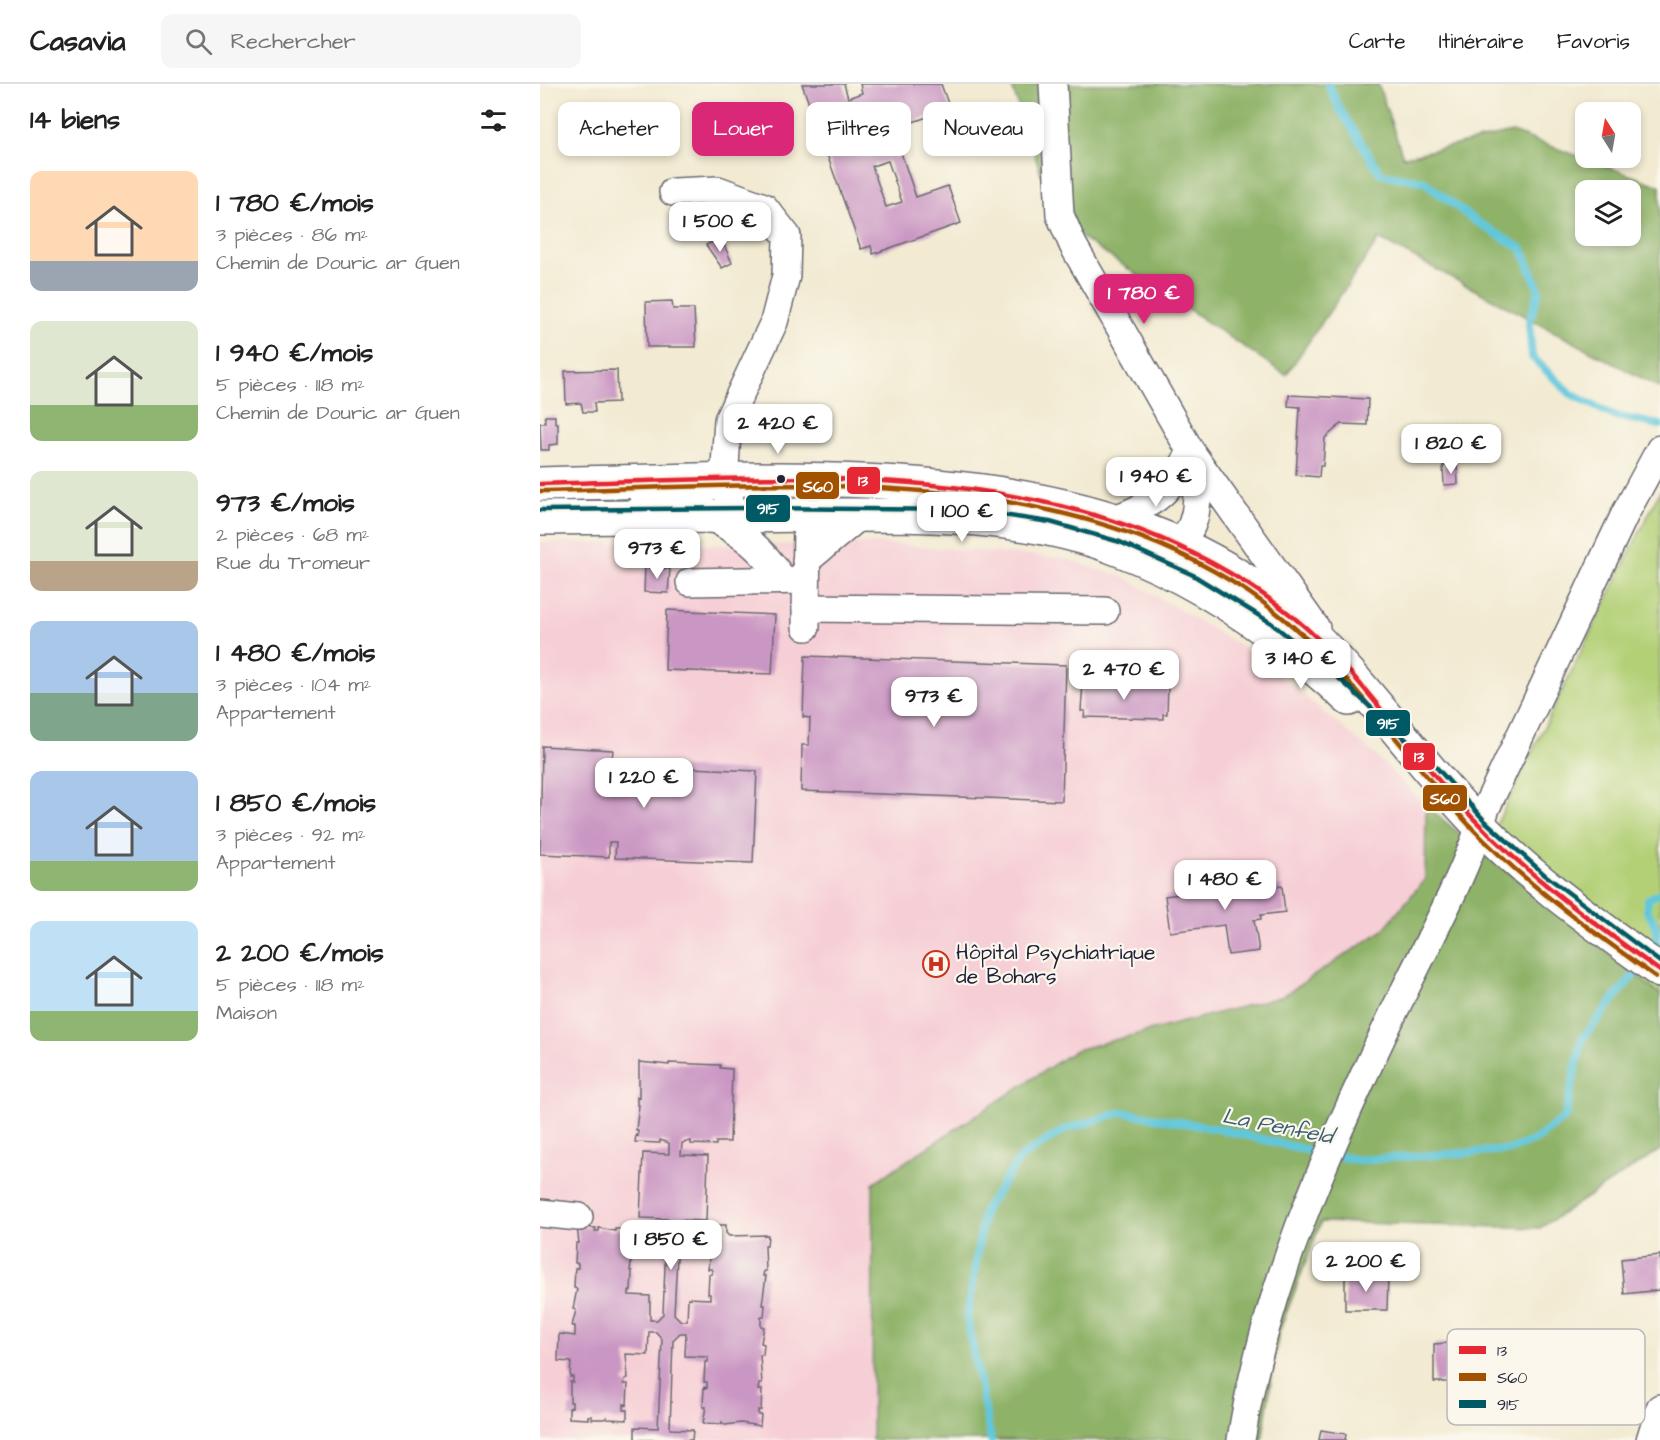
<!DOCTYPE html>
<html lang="fr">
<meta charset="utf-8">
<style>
:root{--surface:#fff;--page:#f6f6f6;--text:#222;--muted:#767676;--line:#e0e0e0;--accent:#db2777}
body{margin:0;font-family:"Architects Daughter",sans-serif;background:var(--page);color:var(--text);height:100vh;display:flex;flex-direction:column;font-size:22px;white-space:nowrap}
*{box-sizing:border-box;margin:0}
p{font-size:20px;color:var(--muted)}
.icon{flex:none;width:33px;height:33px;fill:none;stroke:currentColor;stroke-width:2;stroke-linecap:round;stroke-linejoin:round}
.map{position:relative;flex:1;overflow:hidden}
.sheet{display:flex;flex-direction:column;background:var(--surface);width:540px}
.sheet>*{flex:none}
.guide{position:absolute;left:18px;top:18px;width:570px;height:54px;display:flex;gap:12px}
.needle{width:39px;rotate:349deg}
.buttons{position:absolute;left:1035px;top:18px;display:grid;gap:12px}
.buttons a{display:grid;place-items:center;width:66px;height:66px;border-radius:12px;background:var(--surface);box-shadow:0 3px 9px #0003;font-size:30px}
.price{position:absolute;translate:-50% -51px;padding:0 14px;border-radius:12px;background:#fff;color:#222;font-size:20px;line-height:39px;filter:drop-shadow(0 2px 3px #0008)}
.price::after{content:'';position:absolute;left:50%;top:36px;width:18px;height:14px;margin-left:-9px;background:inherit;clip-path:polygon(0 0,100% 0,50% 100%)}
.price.on{background:var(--accent);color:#fff}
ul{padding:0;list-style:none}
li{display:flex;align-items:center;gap:18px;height:150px;padding:0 30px}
li span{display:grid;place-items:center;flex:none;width:168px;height:120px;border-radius:12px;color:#555}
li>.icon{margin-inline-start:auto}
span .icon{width:72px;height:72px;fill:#fffc;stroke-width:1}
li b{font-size:26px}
h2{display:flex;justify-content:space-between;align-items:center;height:72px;padding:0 30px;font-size:26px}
.tag{padding:0 21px;border-radius:12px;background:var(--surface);box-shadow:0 3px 9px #0003;font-size:21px;line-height:54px}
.tag.on{background:var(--accent);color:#fff}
header{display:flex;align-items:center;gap:36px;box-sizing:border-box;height:84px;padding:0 30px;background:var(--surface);border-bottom:2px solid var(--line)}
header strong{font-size:28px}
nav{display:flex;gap:33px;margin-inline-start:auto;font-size:21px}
.search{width:420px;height:54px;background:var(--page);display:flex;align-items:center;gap:15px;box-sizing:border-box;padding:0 21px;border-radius:12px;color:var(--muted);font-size:22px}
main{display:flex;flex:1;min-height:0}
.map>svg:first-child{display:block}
.built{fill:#f6cfd6}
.green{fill:#b3d077;stroke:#6a7959;stroke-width:1.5}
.forest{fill:#8eb268;stroke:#586a52;stroke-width:1.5;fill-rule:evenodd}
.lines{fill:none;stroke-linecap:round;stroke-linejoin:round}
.stream{stroke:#60c7dc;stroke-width:8}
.building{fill:#ca96c3;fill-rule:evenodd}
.minor-casing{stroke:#6b6870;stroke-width:30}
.major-casing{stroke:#6b6870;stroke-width:36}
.minor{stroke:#fff;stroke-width:27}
.major{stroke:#fff;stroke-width:33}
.bus-1-casing{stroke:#fbf7ec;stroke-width:9}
.bus-2-casing{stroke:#fbf7ec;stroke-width:9}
.bus-3-casing{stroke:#fbf7ec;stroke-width:9}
.bus-1{stroke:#e62834;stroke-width:4.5}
.bus-2{stroke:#a25100;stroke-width:4.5}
.bus-3{stroke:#005a66;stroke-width:4.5}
.bus-dot{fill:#22223b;stroke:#fbf7ec;stroke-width:2}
.labels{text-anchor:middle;stroke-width:4.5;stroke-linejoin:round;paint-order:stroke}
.poi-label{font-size:21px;fill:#22223b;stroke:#fbf7ec;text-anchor:start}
.water-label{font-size:22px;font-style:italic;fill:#385c73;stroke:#fbf7ec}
.key{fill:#fbf7ec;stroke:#bab7b7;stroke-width:1.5}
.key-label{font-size:16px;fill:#22223b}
.line-badge{stroke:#fbf7ec;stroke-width:2}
.badge-label{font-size:16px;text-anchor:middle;font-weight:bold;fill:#fff}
</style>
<header>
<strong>Casavia</strong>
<div class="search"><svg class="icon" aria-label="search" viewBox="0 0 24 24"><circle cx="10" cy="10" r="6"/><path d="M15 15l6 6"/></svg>Rechercher</div>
<nav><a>Carte</a><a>Itinéraire</a><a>Favoris</a></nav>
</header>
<main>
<section class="sheet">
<h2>14 biens<svg class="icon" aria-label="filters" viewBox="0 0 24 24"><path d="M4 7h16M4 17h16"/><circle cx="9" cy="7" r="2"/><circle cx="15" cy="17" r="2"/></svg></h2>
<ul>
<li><span style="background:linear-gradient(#ffd9b3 75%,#9aa5b1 0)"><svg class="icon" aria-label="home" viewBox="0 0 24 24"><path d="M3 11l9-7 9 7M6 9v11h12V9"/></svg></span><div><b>1 780 €/mois</b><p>3 pièces · 86 m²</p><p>Chemin de Douric ar Guen</p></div></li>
<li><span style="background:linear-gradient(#dfe7d0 70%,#8fb573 0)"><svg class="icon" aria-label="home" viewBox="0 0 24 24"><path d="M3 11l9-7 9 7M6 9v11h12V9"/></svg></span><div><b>1 940 €/mois</b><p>5 pièces · 118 m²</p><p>Chemin de Douric ar Guen</p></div></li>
<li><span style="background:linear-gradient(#dfe7d0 75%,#b9a48a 0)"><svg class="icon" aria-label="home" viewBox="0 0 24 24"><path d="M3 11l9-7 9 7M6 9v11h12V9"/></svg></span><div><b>973 €/mois</b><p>2 pièces · 68 m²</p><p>Rue du Tromeur</p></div></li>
<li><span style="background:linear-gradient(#a9c7e8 60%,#7fa58c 0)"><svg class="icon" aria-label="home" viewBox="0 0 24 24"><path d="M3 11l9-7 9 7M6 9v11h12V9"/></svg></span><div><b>1 480 €/mois</b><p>3 pièces · 104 m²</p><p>Appartement</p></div></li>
<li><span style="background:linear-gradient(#a9c7e8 75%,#8fb573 0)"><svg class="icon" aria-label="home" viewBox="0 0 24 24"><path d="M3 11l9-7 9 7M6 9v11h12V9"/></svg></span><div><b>1 850 €/mois</b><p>3 pièces · 92 m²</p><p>Appartement</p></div></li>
<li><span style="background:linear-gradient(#bfe0f5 75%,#8fb573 0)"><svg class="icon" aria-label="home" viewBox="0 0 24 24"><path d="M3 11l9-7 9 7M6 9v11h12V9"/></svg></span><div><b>2 200 €/mois</b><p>5 pièces · 118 m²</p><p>Maison</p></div></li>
</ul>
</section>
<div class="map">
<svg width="1120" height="1356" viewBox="0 0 1120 1356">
<rect width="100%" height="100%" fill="#fbf7ec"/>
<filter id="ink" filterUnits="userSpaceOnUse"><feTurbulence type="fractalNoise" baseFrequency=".0167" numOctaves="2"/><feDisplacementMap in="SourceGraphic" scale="12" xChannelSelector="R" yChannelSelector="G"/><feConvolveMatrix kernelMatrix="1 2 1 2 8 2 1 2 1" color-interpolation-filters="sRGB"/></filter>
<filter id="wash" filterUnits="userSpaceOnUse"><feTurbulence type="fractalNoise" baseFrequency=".008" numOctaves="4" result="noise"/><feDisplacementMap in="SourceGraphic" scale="24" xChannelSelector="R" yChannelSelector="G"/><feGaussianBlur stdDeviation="1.35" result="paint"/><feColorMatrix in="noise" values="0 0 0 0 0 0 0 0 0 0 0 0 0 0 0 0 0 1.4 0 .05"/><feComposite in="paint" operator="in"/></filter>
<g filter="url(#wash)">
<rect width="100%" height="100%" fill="#f2ead1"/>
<polygon class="built" points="0,458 206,461 336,459 522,474 586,494 711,568 831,667 886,722 886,795 843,847 743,912 536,966 331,1347 332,1356 0,1356"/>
<polygon class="green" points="1120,407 1120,911 943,768"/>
<g class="forest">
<path d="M471,0H838L863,73L972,48L1120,102V304L839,155L746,291L517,137ZM1046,106H1090V152H1046Z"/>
<polygon points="886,722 1120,911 1120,1066 1000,1144 781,1138 739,1248 722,1356 332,1356 333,1099 536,966 743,912 842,847 885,795"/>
</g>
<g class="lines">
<g class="stream">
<polyline points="788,0 799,24 841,90 883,97 934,136 982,165 999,206 989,239 992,273 1031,310 1074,332 1120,341"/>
<path d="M1109,871C1120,851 1120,847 1107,827L1108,815L1120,809"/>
<polyline points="451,1356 427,1235 444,1127 481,1073 524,1046 582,1028 679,1045 771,1067 819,1076 969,1066 995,1056 1025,1033 1042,955 1100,883"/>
</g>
</g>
<g id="blocks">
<g class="building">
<path d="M262,0H304L308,14L322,9L320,0H401L410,25L353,45L376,113L408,102L421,139L333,170L331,162L321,165L285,65L277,52L280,51ZM348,77L362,118L346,123L332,82Z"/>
<polygon points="181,154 192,179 182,184 166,161"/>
<polygon points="132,217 133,225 154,225 156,263 107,263 106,218"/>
<polygon points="77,286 78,318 54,319 55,328 43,328 41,319 26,320 25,287"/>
<polygon points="749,311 828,315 827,341 801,340 785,354 783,382 780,382 779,393 756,391 760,323 748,322"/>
<polygon points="5,332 15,332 15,339 18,339 18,360 9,361 9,366 1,366 0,339 5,339"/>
<polygon points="917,380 918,400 904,401 903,382"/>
<polygon points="105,484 130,485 128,509 104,508"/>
<polygon points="127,526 235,531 232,590 125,586"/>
<polygon points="265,572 526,581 522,717 261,707 262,661 269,661 270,634 263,633"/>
<polygon points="543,599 628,602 627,630 623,630 623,635 544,633 545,627 541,627"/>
<polygon points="2,662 73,666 72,675 106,676 106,682 217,687 213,779 75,774 76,758 69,758 69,773 0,770"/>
<polygon points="680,794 682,805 717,801 717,805 742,802 745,828 721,831 721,835 714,836 719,867 688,871 684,841 630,848 625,812 648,809 647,799"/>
<polygon points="99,978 129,981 129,979 180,981 180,984 192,985 190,1058 176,1058 176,1061 151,1060 151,1057 142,1059 141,1071 168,1072 166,1137 139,1136 134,1230 141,1237 147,1237 148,1214 170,1215 170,1210 168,1210 169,1190 172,1190 172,1185 168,1185 170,1164 172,1164 173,1159 169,1159 170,1141 186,1141 186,1149 189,1152 228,1151 227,1162 225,1162 226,1187 224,1187 223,1192 226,1192 222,1221 225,1221 224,1233 221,1233 221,1242 224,1243 221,1259 224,1260 223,1271 220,1271 222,1300 219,1300 218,1306 222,1306 221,1326 218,1326 218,1331 221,1331 220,1342 201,1339 185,1341 182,1338 182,1340 163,1339 166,1323 163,1323 164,1303 167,1304 167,1298 164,1298 165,1278 168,1278 168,1273 145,1272 146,1249 140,1249 133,1256 130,1345 153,1346 152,1356 95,1356 95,1343 118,1344 122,1255 116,1248 109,1248 108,1271 86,1270 88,1294 85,1295 84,1300 88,1300 87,1321 84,1320 84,1326 87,1326 87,1336 67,1335 67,1333 64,1335 52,1335 52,1332 48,1332 48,1335 29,1334 29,1324 32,1323 32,1318 30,1318 30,1298 33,1298 33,1293 30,1293 31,1278 18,1277 19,1250 35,1252 35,1242 32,1242 36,1226 33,1225 37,1205 34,1204 35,1184 38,1184 38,1179 35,1179 36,1159 39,1159 37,1143 56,1144 55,1147 59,1147 59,1144 75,1147 75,1145 94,1145 94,1156 91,1156 91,1162 93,1162 90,1187 92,1187 91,1207 89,1207 89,1211 110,1212 110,1236 117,1236 123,1230 127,1135 100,1134 103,1069 129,1070 129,1059 120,1056 120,1059 95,1058 96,1051 98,1052 98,1046 96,1046 99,1021 97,1021 97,1013 99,1014"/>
<polygon points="1120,1171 1120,1206 1084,1210 1081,1175"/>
<polygon points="848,1191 847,1226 805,1226 805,1192"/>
<polygon points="937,1257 939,1296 927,1297 927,1308 909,1309 909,1298 894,1298 894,1260"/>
<polygon points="781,1346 806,1350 805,1356 779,1356"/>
</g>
</g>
</g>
<g filter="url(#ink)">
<use href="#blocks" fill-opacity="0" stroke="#6b6870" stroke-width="1.5"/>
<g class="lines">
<defs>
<g id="minor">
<path d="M513,0L520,131L533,161L651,368C657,396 664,436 640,458C635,463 626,465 619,468"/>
<polyline points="133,108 178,106 224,123 247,152 246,192 234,238 188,336 184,397 195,432"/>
<polyline points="103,420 131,419 180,398"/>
<path d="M169,432C204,451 221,463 243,496"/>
<path d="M574,435C619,419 629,407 651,368L776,544"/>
<polyline points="266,477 321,431"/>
<polyline points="150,498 266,496"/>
<polyline points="266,524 565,527"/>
<polyline points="266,543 267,431"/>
<polyline points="0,1129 39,1133"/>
<path d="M701,1356C724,1207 786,1069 851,934C884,865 923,797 946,724L1085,430L1120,365"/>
<polyline points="1110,1356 1120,1324"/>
</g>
<g id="major">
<path d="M0,400C237,396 561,364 752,532C822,593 873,673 938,740C992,796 1057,841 1120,887"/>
<path d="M0,434C91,433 182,432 273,431C375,431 481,428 578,465C665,498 741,552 809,615"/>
</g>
</defs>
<use href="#minor" class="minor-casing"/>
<use href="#major" class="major-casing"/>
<use href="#minor" class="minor"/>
<use href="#major" class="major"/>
<defs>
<path id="bus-1" d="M0,400C251,394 543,364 752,532C816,583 861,656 916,716C976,783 1048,835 1120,887"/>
<path id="bus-2" d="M0,407C243,401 550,371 749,539C818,597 868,676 930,742C985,800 1051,846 1116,893"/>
<polyline id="bus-3" points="0,426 210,424 429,426 510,438 580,458 653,491 731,539 791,587 897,684 945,737 1005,791 1120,878"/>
</defs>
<use href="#bus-1" class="bus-1-casing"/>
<use href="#bus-2" class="bus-2-casing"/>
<use href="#bus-3" class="bus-3-casing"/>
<use href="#bus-1" class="bus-1"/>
<use href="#bus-2" class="bus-2"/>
<use href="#bus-3" class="bus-3"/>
</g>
</g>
<defs>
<symbol id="hospital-ring" viewBox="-11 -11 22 22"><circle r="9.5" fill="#fbf7ec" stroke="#c8321e" stroke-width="1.5"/><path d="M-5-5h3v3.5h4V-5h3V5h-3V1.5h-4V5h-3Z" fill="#c8321e"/></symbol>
</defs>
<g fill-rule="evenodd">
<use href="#hospital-ring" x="381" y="865" width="30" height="30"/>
</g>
<circle class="bus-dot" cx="241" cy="395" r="5"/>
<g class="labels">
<g class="poi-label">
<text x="416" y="875">Hôpital Psychiatrique<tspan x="416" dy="24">de Bohars</tspan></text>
</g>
<g class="water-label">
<text transform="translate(738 1041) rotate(11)" y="8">La Penfeld</text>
</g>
</g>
<rect x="907" y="1245" width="198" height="96" rx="9" class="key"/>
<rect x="919" y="1262" width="27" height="8" fill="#e62834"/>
<rect x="919" y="1289" width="27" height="8" fill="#a25100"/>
<rect x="919" y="1316" width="27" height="8" fill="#005a66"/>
<g class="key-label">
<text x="957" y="1272">13</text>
<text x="957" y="1299">S60</text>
<text x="957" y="1326">915</text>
</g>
<g class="line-badge">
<rect x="306" y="382" width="35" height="29" rx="6" fill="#e62834"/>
<rect x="255" y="387" width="45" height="29" rx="6" fill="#a25100"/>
<rect x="205" y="410" width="46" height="29" rx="6" fill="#005a66"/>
<rect x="825" y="625" width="46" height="28" rx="6" fill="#005a66"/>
<rect x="862" y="658" width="34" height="29" rx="6" fill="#e62834"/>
<rect x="882" y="700" width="46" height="28" rx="6" fill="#a25100"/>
</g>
<g class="badge-label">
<text x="323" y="402">13</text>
<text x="278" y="408">S60</text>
<text x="228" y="430">915</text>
<text x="848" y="645">915</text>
<text x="879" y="678">13</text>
<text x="905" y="720">S60</text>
</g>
</svg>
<div class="buttons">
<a><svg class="needle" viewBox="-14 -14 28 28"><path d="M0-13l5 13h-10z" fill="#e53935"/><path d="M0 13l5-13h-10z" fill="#767676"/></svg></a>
<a><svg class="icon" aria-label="layers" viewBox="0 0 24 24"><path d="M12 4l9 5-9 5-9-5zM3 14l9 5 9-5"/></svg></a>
</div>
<b class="price" style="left:180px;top:169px">1 500 €</b>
<b class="price on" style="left:604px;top:241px">1 780 €</b>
<b class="price" style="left:238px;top:371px">2 420 €</b>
<b class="price" style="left:911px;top:391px">1 820 €</b>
<b class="price" style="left:616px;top:424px">1 940 €</b>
<b class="price" style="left:422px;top:459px">1 100 €</b>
<b class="price" style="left:117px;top:496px">973 €</b>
<b class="price" style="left:761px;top:606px">3 140 €</b>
<b class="price" style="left:584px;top:617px">2 470 €</b>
<b class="price" style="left:394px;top:644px">973 €</b>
<b class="price" style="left:104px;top:725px">1 220 €</b>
<b class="price" style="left:685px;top:827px">1 480 €</b>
<b class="price" style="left:131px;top:1187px">1 850 €</b>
<b class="price" style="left:826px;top:1209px">2 200 €</b>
<div class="guide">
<a class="tag">Acheter</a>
<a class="tag on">Louer</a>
<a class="tag">Filtres</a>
<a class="tag">Nouveau</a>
</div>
</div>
</main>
